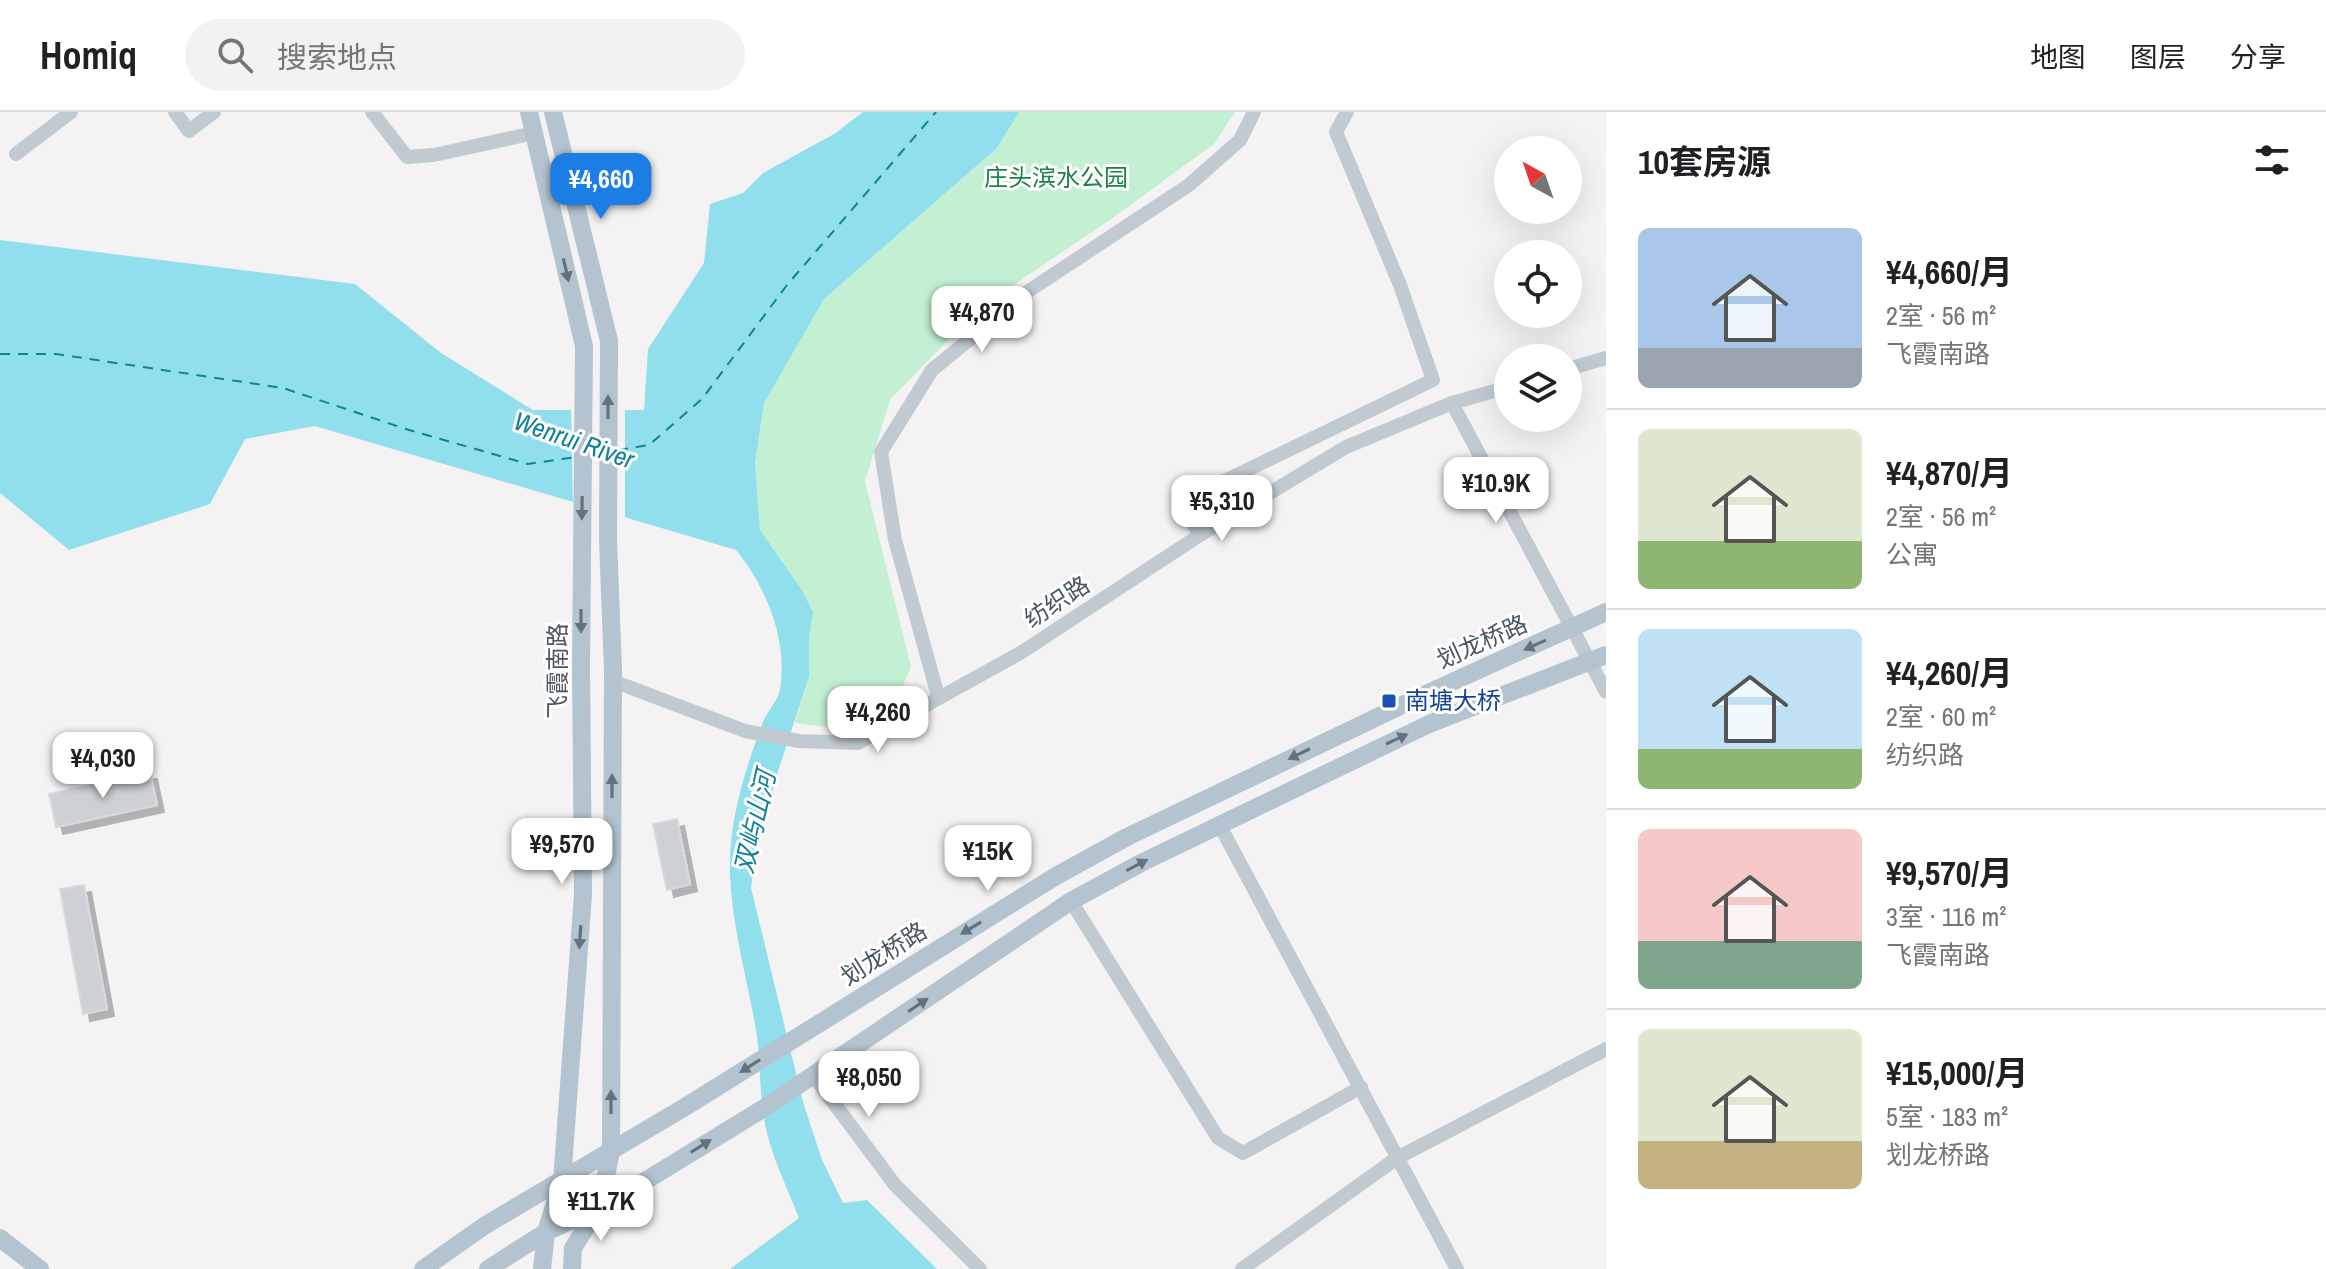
<!DOCTYPE html>
<html lang="zh">
<meta charset="utf-8">
<style>
:root{--surface:#fff;--page:#f2f2f2;--text:#202124;--muted:#757577;--line:#e0e0e0;--accent:#1c7ee5}
body{margin:0;font-family:"Archivo Narrow","Noto Sans SC",sans-serif;background:var(--page);color:var(--text);height:100vh;display:flex;flex-direction:column;font-size:30px;white-space:nowrap}
*{box-sizing:border-box;margin:0}
p{font-size:26px;color:var(--muted)}
.icon{flex:none;width:44px;height:44px;fill:none;stroke:currentColor;stroke-width:2;stroke-linecap:round;stroke-linejoin:round}
.map{position:relative;flex:1;overflow:hidden}
.drawer{display:flex;flex-direction:column;background:var(--surface);width:720px}
.drawer>*{flex:none}
.needle{width:52px;rotate:320deg}
.fabs{position:absolute;left:1494px;top:24px;display:grid;gap:16px}
.fabs a{display:grid;place-items:center;width:88px;height:88px;border-radius:50%;background:var(--surface);box-shadow:0 8px 32px #0002;font-size:40px}
.price{position:absolute;translate:-50% -68px;padding:0 18px;border-radius:16px;background:#fff;color:#222;font-size:26px;line-height:52px;filter:drop-shadow(0 2px 4px #0008)}
.price::after{content:'';position:absolute;left:50%;top:48px;width:24px;height:18px;margin-left:-12px;background:inherit;clip-path:polygon(0 0,100% 0,50% 100%)}
.price.active{background:var(--accent);color:#fff}
ul{padding:0;list-style:none}
li{display:flex;align-items:center;gap:24px;height:200px;padding:0 32px}
li+li{border-top:2px solid var(--line)}
li span{display:grid;place-items:center;flex:none;width:224px;height:160px;border-radius:12px;color:#555}
li>.icon{margin-inline-start:auto}
span .icon{width:96px;height:96px;fill:#fffc;stroke-width:1}
li b{font-size:34px}
h2{display:flex;justify-content:space-between;align-items:center;height:96px;padding:0 32px;font-size:34px}
header{display:flex;align-items:center;gap:48px;box-sizing:border-box;height:112px;padding:0 40px;background:var(--surface);border-bottom:2px solid var(--line)}
header strong{font-size:38px}
nav{display:flex;gap:44px;margin-inline-start:auto;font-size:28px}
.search{width:560px;height:72px;background:var(--page);display:flex;align-items:center;gap:20px;box-sizing:border-box;padding:0 28px;border-radius:44px;color:var(--muted);font-size:30px}
main{display:flex;flex:1;min-height:0}
.map>svg:first-child{display:block}
.green{fill:#c3f0d2}
.water{fill:#91deec}
.pier{fill:#f5f2f3}
.lines{fill:none;stroke-linecap:round;stroke-linejoin:round}
.ferry{stroke:#0e8298;stroke-width:2;stroke-dasharray:10 8;stroke-linecap:butt}
.building{fill:#cdd0d4;stroke:#d7d9dd;stroke-width:2;filter:url(#shadow)}
.minor{stroke:#c1cad1;stroke-width:14}
.major{stroke:#b3c3d0;stroke-width:18}
.oneway{fill:#64727c}
.transit-dot{fill:#1a4fb4;stroke:#fff;stroke-width:3}
.labels{text-anchor:middle;stroke-width:6;stroke-linejoin:round;paint-order:stroke}
.park-label{font-size:24px;fill:#198348;stroke:#fff}
.street-label{font-size:24px;fill:#4a5760;stroke:#fff}
.transit-label{font-size:24px;fill:#164399;stroke:#fff;text-anchor:start}
.water-label{font-size:26px;font-style:italic;fill:#0e8298;stroke:#fff}
</style>
<header>
<strong>Homiq</strong>
<div class="search"><svg class="icon" aria-label="search" viewBox="0 0 24 24"><circle cx="10" cy="10" r="6"/><path d="M15 15l6 6"/></svg>搜索地点</div>
<nav><a>地图</a><a>图层</a><a>分享</a></nav>
</header>
<main>
<div class="map">
<svg width="1606" height="1157" viewBox="0 0 1606 1157">
<defs>
<filter id="shadow"><feDropShadow dx="7" dy="7" stdDeviation="0" flood-color="#0004"/></filter>
</defs>
<rect width="100%" height="100%" fill="#f5f2f3"/>
<polygon class="green" points="1019,0 1235,0 1214,32 1114,105 978,197 890,288 865,369 911,555 892,599 826,615 795,611 809,565 809,525 813,500 760,418 755,351 764,291 824,187 997,36"/>
<path class="water" d="M863,0H1019L997,36L824,187L764,291L755,351L760,418L801,477L813,500L809,525V565L779,656L756,739L751,776L803,990L822,1048L843,1091L867,1088L937,1157H730L799,1106C788,1078 774,1049 767,1021C758,986 762,947 755,912C746,863 732,813 730,763C728,710 745,658 763,610C767,599 778,589 780,578C788,528 767,476 736,438L315,314L245,327L210,392L69,438L0,381V128L355,172L441,241L533,298H644L648,237L704,151L710,92L743,81L763,61L834,22Z"/>
<polygon class="pier" points="571,294 625,294 625,409 573,394"/>
<g class="lines">
<g class="ferry">
<polyline points="0,242 56,242 283,276 409,318 528,352 576,345"/>
<polyline points="618,338 649,333 702,287 787,173 936,0"/>
</g>
</g>
<g class="building">
<polygon points="150,660 157,693 56,715 49,682"/>
<polygon points="677,707 690,772 667,778 653,712"/>
<polygon points="84,773 107,897 83,902 60,777"/>
</g>
<g class="lines">
<g class="minor">
<polyline points="175,0 189,19 214,0"/>
<polyline points="372,0 407,45 434,43 534,21"/>
<polyline points="16,42 71,0"/>
<polyline points="1568,257 1606,246"/>
<polyline points="1452,291 1606,580"/>
<polyline points="1200,423 1179,391 1433,268 1400,173 1336,20 1347,0"/>
<polyline points="613,569 745,619 799,629 858,631 1022,540 1200,423 1346,335 1452,291 1508,275"/>
<polyline points="938,584 895,428 881,340 932,258 1030,178 1189,73 1240,28 1254,0"/>
<polyline points="1219,712 1457,1157"/>
<polyline points="1071,789 1218,1026 1243,1041 1361,975"/>
<polyline points="813,963 895,1073 980,1157"/>
<polyline points="1242,1157 1397,1046 1606,937"/>
</g>
<g class="major">
<polyline points="529,0 584,234 581,554 583,782 562,1069 546,1120 542,1157"/>
<polyline points="553,0 609,229 608,429 613,558 611,1040 599,1095 573,1136 572,1157"/>
<polyline points="0,1126 40,1157"/>
<polyline points="423,1157 484,1114 685,995 1056,764 1127,725 1417,586 1606,500"/>
<polyline points="488,1157 546,1120 599,1095 650,1066 769,993 1071,789 1141,751 1429,612 1606,543"/>
</g>
</g>
<defs><path id="oneway-solid" d="M-6-.8H1V-3.2L6.5 0L1 3.2V.8H-6Z" transform="scale(2)"/></defs>
<g class="oneway">
<use href="#oneway-solid" transform="translate(566 158) rotate(77)"/>
<use href="#oneway-solid" transform="translate(608 295) rotate(-90)"/>
<use href="#oneway-solid" transform="translate(582 396) rotate(91)"/>
<use href="#oneway-solid" transform="translate(581 509) rotate(90)"/>
<use href="#oneway-solid" transform="translate(1535 533) rotate(156)"/>
<use href="#oneway-solid" transform="translate(1397 627) rotate(-25)"/>
<use href="#oneway-solid" transform="translate(1299 642) rotate(154)"/>
<use href="#oneway-solid" transform="translate(612 674) rotate(-90)"/>
<use href="#oneway-solid" transform="translate(1137 753) rotate(-28)"/>
<use href="#oneway-solid" transform="translate(971 816) rotate(149)"/>
<use href="#oneway-solid" transform="translate(580 825) rotate(94)"/>
<use href="#oneway-solid" transform="translate(918 893) rotate(-34)"/>
<use href="#oneway-solid" transform="translate(750 954) rotate(148)"/>
<use href="#oneway-solid" transform="translate(611 990) rotate(-90)"/>
<use href="#oneway-solid" transform="translate(701 1034) rotate(-32)"/>
</g>
<rect class="transit-dot" x="1381" y="581" width="16" height="16" rx="4"/>
<g class="labels">
<g class="park-label">
<text x="1056" y="74">庄头滨水公园</text>
</g>
<g class="street-label">
<text transform="translate(1057 490) rotate(-33)" y="8">纺织路</text>
<text transform="translate(1482 530) rotate(-24)" y="8">划龙桥路</text>
<text transform="translate(558 559) rotate(-90)" y="8">飞霞南路</text>
<text transform="translate(884 842) rotate(-32)" y="8">划龙桥路</text>
</g>
<g class="transit-label">
<text x="1405" y="597">南塘大桥</text>
</g>
<g class="water-label">
<text transform="translate(574 328) rotate(19)" y="9">Wenrui River</text>
<text transform="translate(755 710) rotate(-77)" y="9">双屿山河</text>
</g>
</g>
</svg>
<div class="fabs">
<a><svg class="needle" viewBox="-14 -14 28 28"><path d="M0-13l5 13h-10z" fill="#e53935"/><path d="M0 13l5-13h-10z" fill="#757577"/></svg></a>
<a><svg class="icon" aria-label="locate" viewBox="0 0 24 24"><circle cx="12" cy="12" r="6"/><path d="M12 2v4M12 18v4M2 12h4M18 12h4"/></svg></a>
<a><svg class="icon" aria-label="layers" viewBox="0 0 24 24"><path d="M12 4l9 5-9 5-9-5zM3 14l9 5 9-5"/></svg></a>
</div>
<b class="price active" style="left:601px;top:109px">¥4,660</b>
<b class="price" style="left:982px;top:242px">¥4,870</b>
<b class="price" style="left:1496px;top:413px">¥10.9K</b>
<b class="price" style="left:1222px;top:431px">¥5,310</b>
<b class="price" style="left:878px;top:642px">¥4,260</b>
<b class="price" style="left:103px;top:688px">¥4,030</b>
<b class="price" style="left:562px;top:774px">¥9,570</b>
<b class="price" style="left:988px;top:781px">¥15K</b>
<b class="price" style="left:869px;top:1007px">¥8,050</b>
<b class="price" style="left:601px;top:1131px">¥11.7K</b>
</div>
<section class="drawer">
<h2>10套房源<svg class="icon" aria-label="filters" viewBox="0 0 24 24"><path d="M4 7h16M4 17h16"/><circle cx="9" cy="7" r="2"/><circle cx="15" cy="17" r="2"/></svg></h2>
<ul>
<li><span style="background:linear-gradient(#a9c7e8 75%,#9aa5b1 0)"><svg class="icon" aria-label="home" viewBox="0 0 24 24"><path d="M3 11l9-7 9 7M6 9v11h12V9"/></svg></span><div><b>¥4,660/月</b><p>2室 · 56 m²</p><p>飞霞南路</p></div></li>
<li><span style="background:linear-gradient(#dfe7d0 70%,#8fb573 0)"><svg class="icon" aria-label="home" viewBox="0 0 24 24"><path d="M3 11l9-7 9 7M6 9v11h12V9"/></svg></span><div><b>¥4,870/月</b><p>2室 · 56 m²</p><p>公寓</p></div></li>
<li><span style="background:linear-gradient(#bfe0f5 75%,#8fb573 0)"><svg class="icon" aria-label="home" viewBox="0 0 24 24"><path d="M3 11l9-7 9 7M6 9v11h12V9"/></svg></span><div><b>¥4,260/月</b><p>2室 · 60 m²</p><p>纺织路</p></div></li>
<li><span style="background:linear-gradient(#f6c9c9 70%,#7fa58c 0)"><svg class="icon" aria-label="home" viewBox="0 0 24 24"><path d="M3 11l9-7 9 7M6 9v11h12V9"/></svg></span><div><b>¥9,570/月</b><p>3室 · 116 m²</p><p>飞霞南路</p></div></li>
<li><span style="background:linear-gradient(#dfe7d0 70%,#c2b280 0)"><svg class="icon" aria-label="home" viewBox="0 0 24 24"><path d="M3 11l9-7 9 7M6 9v11h12V9"/></svg></span><div><b>¥15,000/月</b><p>5室 · 183 m²</p><p>划龙桥路</p></div></li>
</ul>
</section>
</main>
